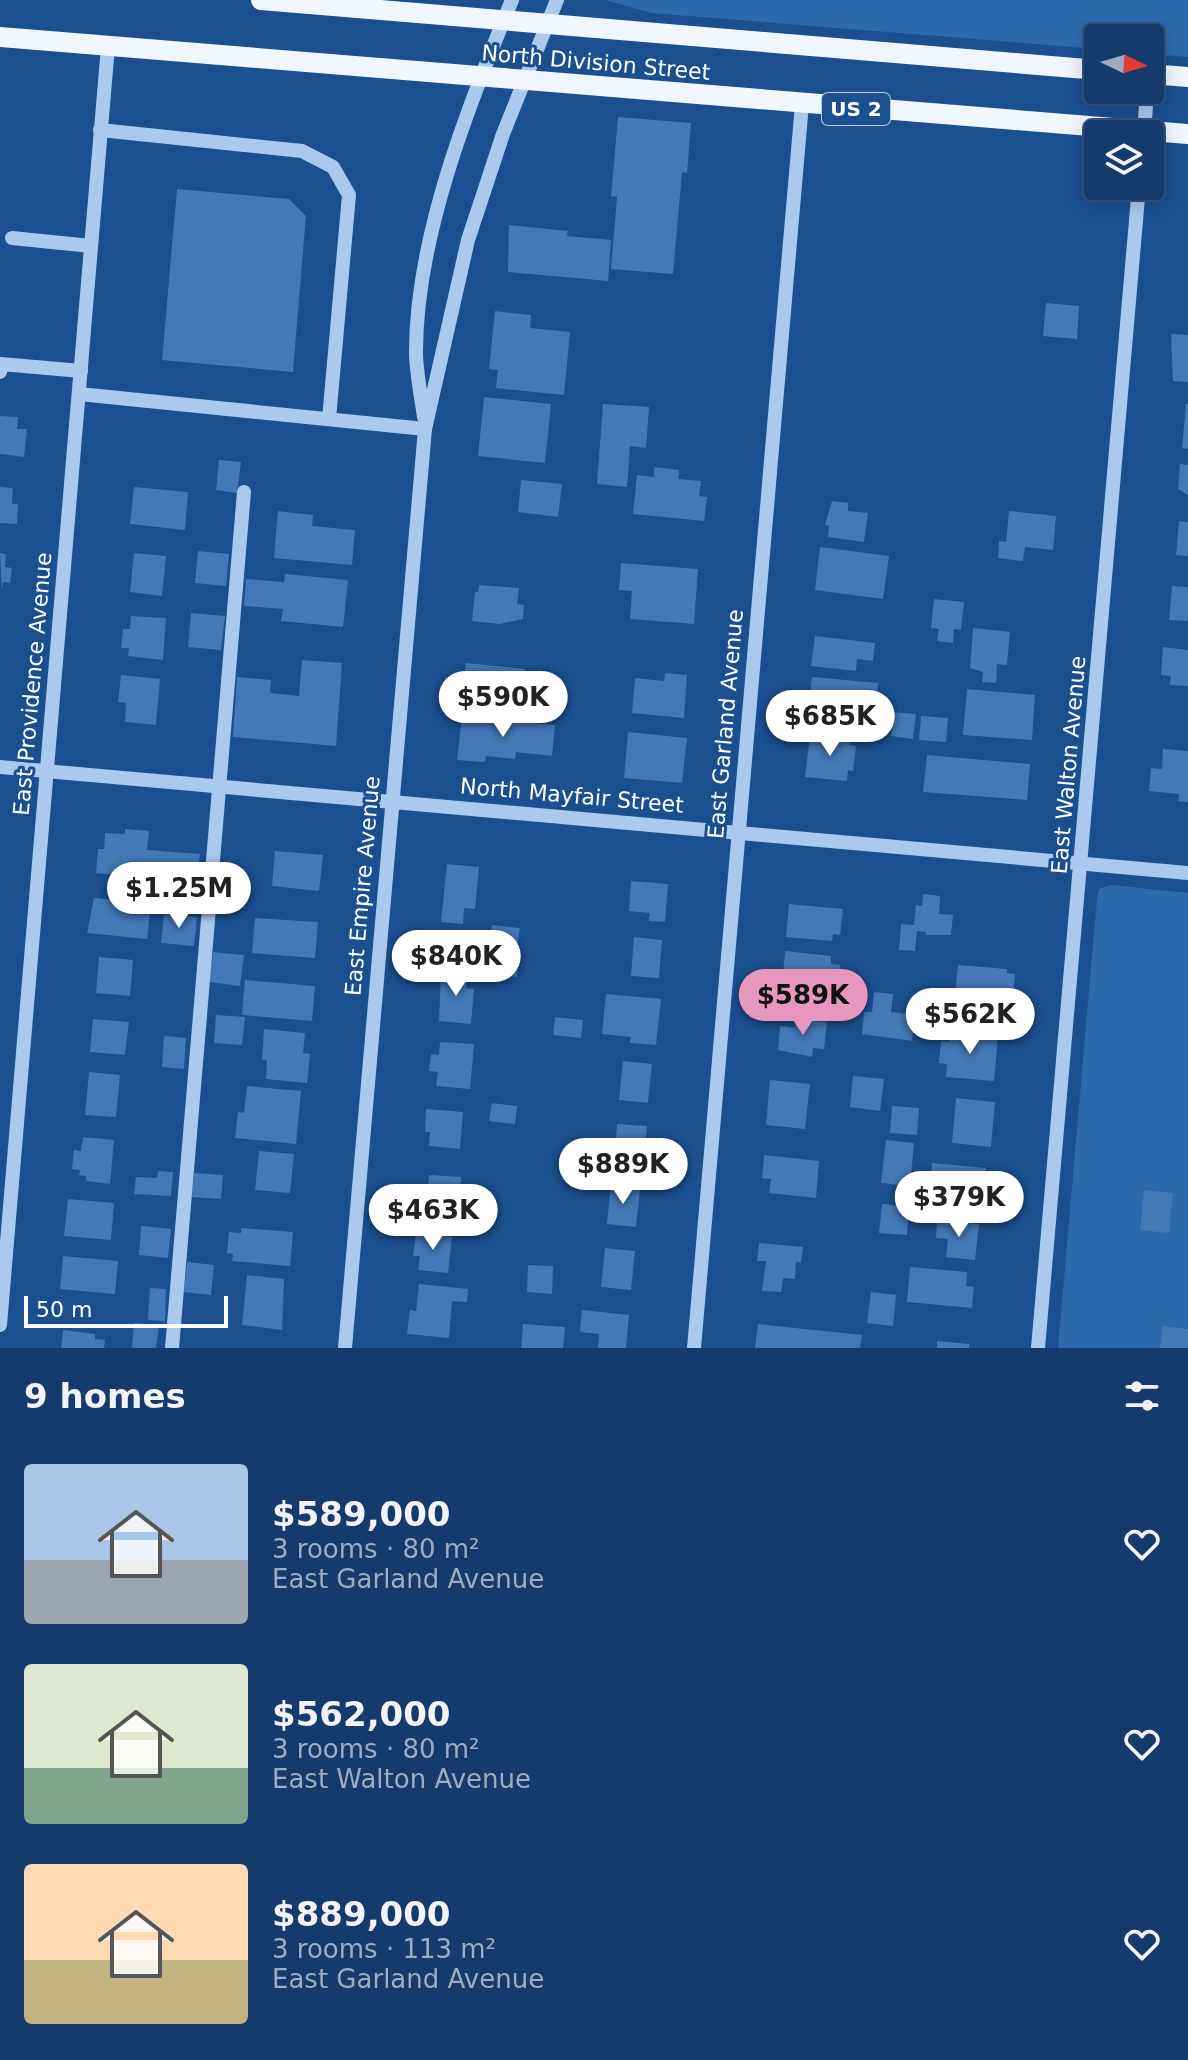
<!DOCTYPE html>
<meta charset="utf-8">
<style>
:root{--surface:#143b6b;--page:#1d4271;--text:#f1f3f6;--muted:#9dadc1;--line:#33557e;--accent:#e797bd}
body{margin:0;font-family:"DejaVu Sans",sans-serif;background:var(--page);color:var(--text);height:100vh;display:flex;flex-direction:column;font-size:30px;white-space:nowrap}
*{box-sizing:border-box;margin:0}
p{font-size:26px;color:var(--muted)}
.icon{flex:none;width:44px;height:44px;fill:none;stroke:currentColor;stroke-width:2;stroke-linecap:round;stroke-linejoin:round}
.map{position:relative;height:1348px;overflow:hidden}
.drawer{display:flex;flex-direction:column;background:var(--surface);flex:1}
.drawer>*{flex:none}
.needle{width:52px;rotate:95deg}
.controls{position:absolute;left:1084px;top:24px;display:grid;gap:16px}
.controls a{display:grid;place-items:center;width:80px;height:80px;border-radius:8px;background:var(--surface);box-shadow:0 4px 20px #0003,0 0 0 2px var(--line);font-size:40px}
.scale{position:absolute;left:24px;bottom:20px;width:204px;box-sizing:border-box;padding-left:8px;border:4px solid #fff;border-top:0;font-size:22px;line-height:28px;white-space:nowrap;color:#fff;-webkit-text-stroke:6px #1b4f8f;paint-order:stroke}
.price{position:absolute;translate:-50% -68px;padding:0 18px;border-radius:28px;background:#fff;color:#222;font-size:26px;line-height:52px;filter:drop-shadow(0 2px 4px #0008)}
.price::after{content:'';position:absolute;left:50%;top:48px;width:24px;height:18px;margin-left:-12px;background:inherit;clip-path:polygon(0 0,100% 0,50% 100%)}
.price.current{background:var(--accent);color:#111}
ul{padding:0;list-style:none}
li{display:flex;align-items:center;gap:24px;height:200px;padding:0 24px}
li span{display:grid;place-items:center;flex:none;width:224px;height:160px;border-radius:8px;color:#555}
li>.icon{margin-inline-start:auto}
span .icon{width:96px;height:96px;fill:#fffc;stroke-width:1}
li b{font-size:34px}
h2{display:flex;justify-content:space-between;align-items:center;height:96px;padding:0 24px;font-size:34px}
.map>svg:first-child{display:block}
.green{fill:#2e69ad}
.building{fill:#4478b7}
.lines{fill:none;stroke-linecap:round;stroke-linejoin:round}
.minor{stroke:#a9c9ee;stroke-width:14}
.major{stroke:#f0f6ff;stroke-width:20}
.labels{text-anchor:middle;stroke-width:6;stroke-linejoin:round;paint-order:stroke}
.shield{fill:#1b4f8f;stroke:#bbcadd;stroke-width:2}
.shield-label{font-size:20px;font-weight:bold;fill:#fff}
.street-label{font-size:22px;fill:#fff;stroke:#1b4f8f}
</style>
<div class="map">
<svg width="1188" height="1348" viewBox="0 0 1188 1348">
<rect width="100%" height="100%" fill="#1b4f8f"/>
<g class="green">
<polygon points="605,0 1188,0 1188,57 1150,54 1150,38 1098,38 1098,49 651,13"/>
<polygon points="1111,885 1188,893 1188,1348 1058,1348 1097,898 1099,889"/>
</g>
<g class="building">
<polygon points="618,117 691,123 687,173 682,172 673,274 611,269 617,197 611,196"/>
<polygon points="177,189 289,199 306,216 293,372 162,360"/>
<polygon points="509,225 568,231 567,236 611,240 608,281 508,272"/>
<polygon points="1046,303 1079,306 1077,339 1043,336"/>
<polygon points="495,311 531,315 530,328 570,332 564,395 496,388 498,370 489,369"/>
<polygon points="1171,334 1188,335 1188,382 1173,381"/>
<polygon points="484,397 551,404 545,463 478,456"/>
<polygon points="603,404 649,407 646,448 630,446 627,487 597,484"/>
<polygon points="1186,404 1188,404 1188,449 1182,448"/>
<polygon points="0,416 18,417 17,429 27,429 24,457 0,454"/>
<polygon points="219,460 241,462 237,493 216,490"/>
<polygon points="1180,464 1188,465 1188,495 1178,489"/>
<polygon points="654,467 679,470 678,479 701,481 699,496 707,497 704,521 633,514 637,475 654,477"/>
<polygon points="521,480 562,484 558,517 518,512"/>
<polygon points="0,487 13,488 12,504 18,504 17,524 0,523"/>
<polygon points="134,487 188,492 185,530 130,524"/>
<polygon points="832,501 848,503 848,511 868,513 864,542 828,537 829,526 825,525"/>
<polygon points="278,511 313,515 312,526 355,530 352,565 274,558"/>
<polygon points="1009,511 1056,516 1053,550 1025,547 1023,561 998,558 999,541 1006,542"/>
<polygon points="1179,521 1188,522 1188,556 1176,555"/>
<polygon points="820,547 889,556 883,599 815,590"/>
<polygon points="198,551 229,554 226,586 195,583"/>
<polygon points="0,553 6,554 5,567 12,568 10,583 3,582 2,591"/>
<polygon points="134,553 166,556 162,596 130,592"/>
<polygon points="621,563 698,569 694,624 630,619 632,591 619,590"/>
<polygon points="285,574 348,580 343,627 281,621 283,609 244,606 246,579 284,582"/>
<polygon points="479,585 519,588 517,604 524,605 523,619 499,624 472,621 475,592 478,592"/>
<polygon points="1172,586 1188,587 1188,621 1169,620"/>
<polygon points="934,599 964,602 961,630 954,629 953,643 937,641 939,629 931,628"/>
<polygon points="191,613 225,616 221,650 188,647"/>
<polygon points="131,616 166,618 163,660 128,656 129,648 121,648 123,629 130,629"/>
<polygon points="973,628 1010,632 1007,665 997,664 996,683 982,682 983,672 970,668"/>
<polygon points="815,636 875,643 873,661 857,659 856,671 811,666"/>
<polygon points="1163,647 1188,650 1188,686 1170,685 1171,676 1161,675"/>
<polygon points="302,660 342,663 336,746 233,737 237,677 271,680 270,693 299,696"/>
<polygon points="466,663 525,669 521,709 462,704"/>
<polygon points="665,673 687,675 684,718 632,713 635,678 664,681"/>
<polygon points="121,675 160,679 156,725 125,722 126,703 118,702"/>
<polygon points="529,677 561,680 558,708 526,705"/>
<polygon points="812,677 878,683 873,727 807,721"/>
<polygon points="967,689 1035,695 1032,740 963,735"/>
<polygon points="893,712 916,714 913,739 891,736"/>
<polygon points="462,716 555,725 552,756 516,752 515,759 486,756 485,762 457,760"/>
<polygon points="921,716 948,718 946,742 919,740"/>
<polygon points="628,732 687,738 682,783 624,778"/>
<polygon points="810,735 851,740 850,745 856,746 853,771 848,770 847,781 805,777"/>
<polygon points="1163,749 1188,751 1188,802 1178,801 1179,794 1149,791 1151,768 1162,769"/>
<polygon points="927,755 1030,764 1027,800 923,792"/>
<polygon points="125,829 149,831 147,850 200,854 197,882 96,873 98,849 104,849 105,833 125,834"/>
<polygon points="275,851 323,855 319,891 272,886"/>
<polygon points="447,864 479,867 475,909 464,908 463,924 441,922"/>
<polygon points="631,881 668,884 665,922 649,921 650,913 629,911"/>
<polygon points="923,894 940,896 939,914 953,915 951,935 926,935 926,932 917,931 915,951 899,950 901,924 914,925 916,905 922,906"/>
<polygon points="94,898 151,903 147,939 87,933"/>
<polygon points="789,904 843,909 840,935 833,934 832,941 786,937"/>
<polygon points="164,914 197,917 194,946 161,943"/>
<polygon points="255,918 318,922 315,958 252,953"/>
<polygon points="492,925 520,928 517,947 489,944"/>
<polygon points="634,937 662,940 659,978 631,976"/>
<polygon points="490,947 519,951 517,977 487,974"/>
<polygon points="785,951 831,956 831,964 840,965 837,992 782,987"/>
<polygon points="213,952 244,955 240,986 209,982"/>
<polygon points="99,957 133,960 130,996 96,993"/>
<polygon points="958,965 1007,969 1007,973 1015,974 1012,1005 1003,1004 1003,1008 954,1003"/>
<polygon points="441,971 467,973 466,988 474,989 471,1024 439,1021"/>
<polygon points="245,980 315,986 312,1021 242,1015"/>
<polygon points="874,992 893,994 891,1012 915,1015 912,1041 862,1034 864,1012 872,1012"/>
<polygon points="606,994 661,999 656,1045 630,1043 631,1037 602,1034"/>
<polygon points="216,1015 245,1017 242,1045 214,1043"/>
<polygon points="555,1017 583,1020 581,1038 553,1035"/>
<polygon points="93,1019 129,1022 125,1055 90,1052"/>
<polygon points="796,1019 827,1022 824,1049 813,1048 812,1057 778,1050 780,1026 795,1028"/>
<polygon points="264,1029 305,1033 303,1053 310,1054 307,1083 266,1079 267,1060 262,1060"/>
<polygon points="950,1032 998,1036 994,1081 946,1077 947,1064 939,1063 941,1041 949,1042"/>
<polygon points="164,1036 186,1038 184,1069 162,1067"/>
<polygon points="440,1042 474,1044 470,1089 436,1086 438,1072 429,1071 431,1054 439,1055"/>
<polygon points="623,1061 652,1064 648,1103 619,1100"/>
<polygon points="89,1072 120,1075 116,1117 85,1115"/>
<polygon points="853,1076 884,1079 880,1111 850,1107"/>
<polygon points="770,1080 810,1084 805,1129 766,1125"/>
<polygon points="247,1086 301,1091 296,1144 235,1138 238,1112 244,1113"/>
<polygon points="956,1098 995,1102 991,1147 952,1143"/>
<polygon points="492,1103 517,1106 515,1124 489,1121"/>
<polygon points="892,1106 919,1108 917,1135 890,1133"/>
<polygon points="426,1109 463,1112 460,1149 429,1146 430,1132 425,1132"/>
<polygon points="617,1124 647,1126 644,1164 614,1161"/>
<polygon points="83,1137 114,1140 110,1184 86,1181 86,1176 79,1175 80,1170 72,1169 74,1150 81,1151"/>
<polygon points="886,1140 914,1143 910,1186 881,1183"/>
<polygon points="259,1151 294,1154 290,1193 255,1190"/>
<polygon points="764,1155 819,1161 816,1198 769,1193 771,1179 762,1178"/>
<polygon points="932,1163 986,1168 982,1203 952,1200 954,1186 930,1183"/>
<polygon points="158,1171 173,1172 171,1196 134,1194 136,1177 157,1178"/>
<polygon points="194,1173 223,1175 221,1199 192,1197"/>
<polygon points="429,1175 461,1177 459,1216 419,1213 420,1189 428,1189"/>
<polygon points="611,1185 640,1189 636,1227 607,1224"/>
<polygon points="1144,1190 1173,1193 1169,1233 1140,1230"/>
<polygon points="68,1199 114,1203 111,1240 64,1236"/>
<polygon points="882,1204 909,1206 907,1235 879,1233"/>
<polygon points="937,1220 979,1224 975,1260 946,1257 948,1239 936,1238"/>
<polygon points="141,1226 171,1229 168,1258 139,1255"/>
<polygon points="241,1228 293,1232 290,1266 232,1261 233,1254 227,1253 229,1232 241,1233"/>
<polygon points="416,1233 452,1237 448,1273 418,1270 420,1256 413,1256"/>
<polygon points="759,1243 803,1247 801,1263 796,1262 795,1279 783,1278 781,1292 762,1291 766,1261 757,1261"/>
<polygon points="605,1248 635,1251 631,1290 601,1287"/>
<polygon points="63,1256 118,1261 115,1294 60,1289"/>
<polygon points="187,1262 214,1265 211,1295 184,1292"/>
<polygon points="528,1265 553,1266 552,1294 527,1292"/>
<polygon points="910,1267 967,1272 966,1286 974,1287 972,1308 907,1302"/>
<polygon points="247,1275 284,1279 282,1330 242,1325"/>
<polygon points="419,1284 468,1289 467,1302 452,1301 449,1338 407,1334 410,1310 416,1311"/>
<polygon points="150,1288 166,1289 165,1321 148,1320"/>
<polygon points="871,1292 896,1295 893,1326 867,1323"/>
<polygon points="582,1310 629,1315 626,1348 598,1348 599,1334 580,1332"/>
<polygon points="134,1323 159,1325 156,1348 132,1348"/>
<polygon points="523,1324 565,1327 563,1348 521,1348"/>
<polygon points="758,1324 862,1335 860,1348 755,1348"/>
<polygon points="1162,1326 1188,1329 1188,1348 1160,1348"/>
<polygon points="63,1330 95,1334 95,1339 105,1340 104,1348 61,1348"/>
<polygon points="937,1341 969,1344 969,1348 937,1348"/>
</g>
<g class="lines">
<g class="minor">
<polyline points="100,130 302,151 333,167 349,195 329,419"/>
<polyline points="1144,134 1147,90"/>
<polyline points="12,238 91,246"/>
<polyline points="0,372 1,364 81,371"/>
<polyline points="79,394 425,429"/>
<path d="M424,417C421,397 417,376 416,355C415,240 468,106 512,0"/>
<polyline points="0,767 1188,873"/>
<polyline points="0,1325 108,46"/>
<polyline points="172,1348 244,492"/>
<polyline points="345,1348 425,429 468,240 503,134 557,0"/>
<polyline points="694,1348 802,104"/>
<polyline points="1038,1348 1139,186"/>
</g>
<g class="major">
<polyline points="261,0 1098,70"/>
<polyline points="0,37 1188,134"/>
<polyline points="1150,74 1188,77"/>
</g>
</g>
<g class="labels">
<rect class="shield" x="822" y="93" width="68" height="32" rx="6"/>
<g class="shield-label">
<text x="856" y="116">US 2</text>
</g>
<g class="street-label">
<text transform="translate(596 62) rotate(5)" y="8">North Division Street</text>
<text transform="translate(32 684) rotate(-85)" y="8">East Providence Avenue</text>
<text transform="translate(725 724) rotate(-85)" y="8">East Garland Avenue</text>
<text transform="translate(1068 765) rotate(-85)" y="8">East Walton Avenue</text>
<text transform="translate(572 795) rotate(5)" y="8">North Mayfair Street</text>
<text transform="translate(362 886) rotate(-85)" y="8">East Empire Avenue</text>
</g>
</g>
</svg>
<div class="controls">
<a><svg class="needle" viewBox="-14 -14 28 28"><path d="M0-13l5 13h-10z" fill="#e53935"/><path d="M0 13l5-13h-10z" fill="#9dadc1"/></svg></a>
<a><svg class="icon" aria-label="layers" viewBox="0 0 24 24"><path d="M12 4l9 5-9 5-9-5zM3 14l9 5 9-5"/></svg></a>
</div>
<div class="scale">50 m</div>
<b class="price" style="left:503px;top:739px">$590K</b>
<b class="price" style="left:830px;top:758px">$685K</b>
<b class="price" style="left:179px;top:930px">$1.25M</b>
<b class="price" style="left:456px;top:998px">$840K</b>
<b class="price current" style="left:803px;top:1037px">$589K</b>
<b class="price" style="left:970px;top:1056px">$562K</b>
<b class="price" style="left:623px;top:1206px">$889K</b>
<b class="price" style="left:959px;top:1239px">$379K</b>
<b class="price" style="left:433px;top:1252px">$463K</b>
</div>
<section class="drawer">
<h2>9 homes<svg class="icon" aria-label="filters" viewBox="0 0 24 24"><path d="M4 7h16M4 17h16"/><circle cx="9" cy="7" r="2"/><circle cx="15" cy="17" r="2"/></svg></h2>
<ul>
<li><span style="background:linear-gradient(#a9c7e8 60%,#9aa5b1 0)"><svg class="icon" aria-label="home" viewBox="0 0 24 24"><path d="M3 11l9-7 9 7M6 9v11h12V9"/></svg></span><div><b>$589,000</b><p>3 rooms · 80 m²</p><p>East Garland Avenue</p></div><svg class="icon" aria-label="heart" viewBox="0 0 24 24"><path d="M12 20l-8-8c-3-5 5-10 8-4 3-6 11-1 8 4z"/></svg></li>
<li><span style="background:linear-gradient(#dfe7d0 65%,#7fa58c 0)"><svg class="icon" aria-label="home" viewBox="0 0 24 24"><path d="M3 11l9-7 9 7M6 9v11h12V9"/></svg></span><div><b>$562,000</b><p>3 rooms · 80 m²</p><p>East Walton Avenue</p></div><svg class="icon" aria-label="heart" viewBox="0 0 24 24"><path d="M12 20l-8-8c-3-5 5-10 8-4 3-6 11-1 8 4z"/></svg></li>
<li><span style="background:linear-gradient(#ffd9b3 60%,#c2b280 0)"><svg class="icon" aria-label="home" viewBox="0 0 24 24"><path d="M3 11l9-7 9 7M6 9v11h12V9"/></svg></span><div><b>$889,000</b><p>3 rooms · 113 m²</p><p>East Garland Avenue</p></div><svg class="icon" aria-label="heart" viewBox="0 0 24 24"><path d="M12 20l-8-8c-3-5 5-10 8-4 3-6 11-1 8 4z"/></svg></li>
</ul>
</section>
